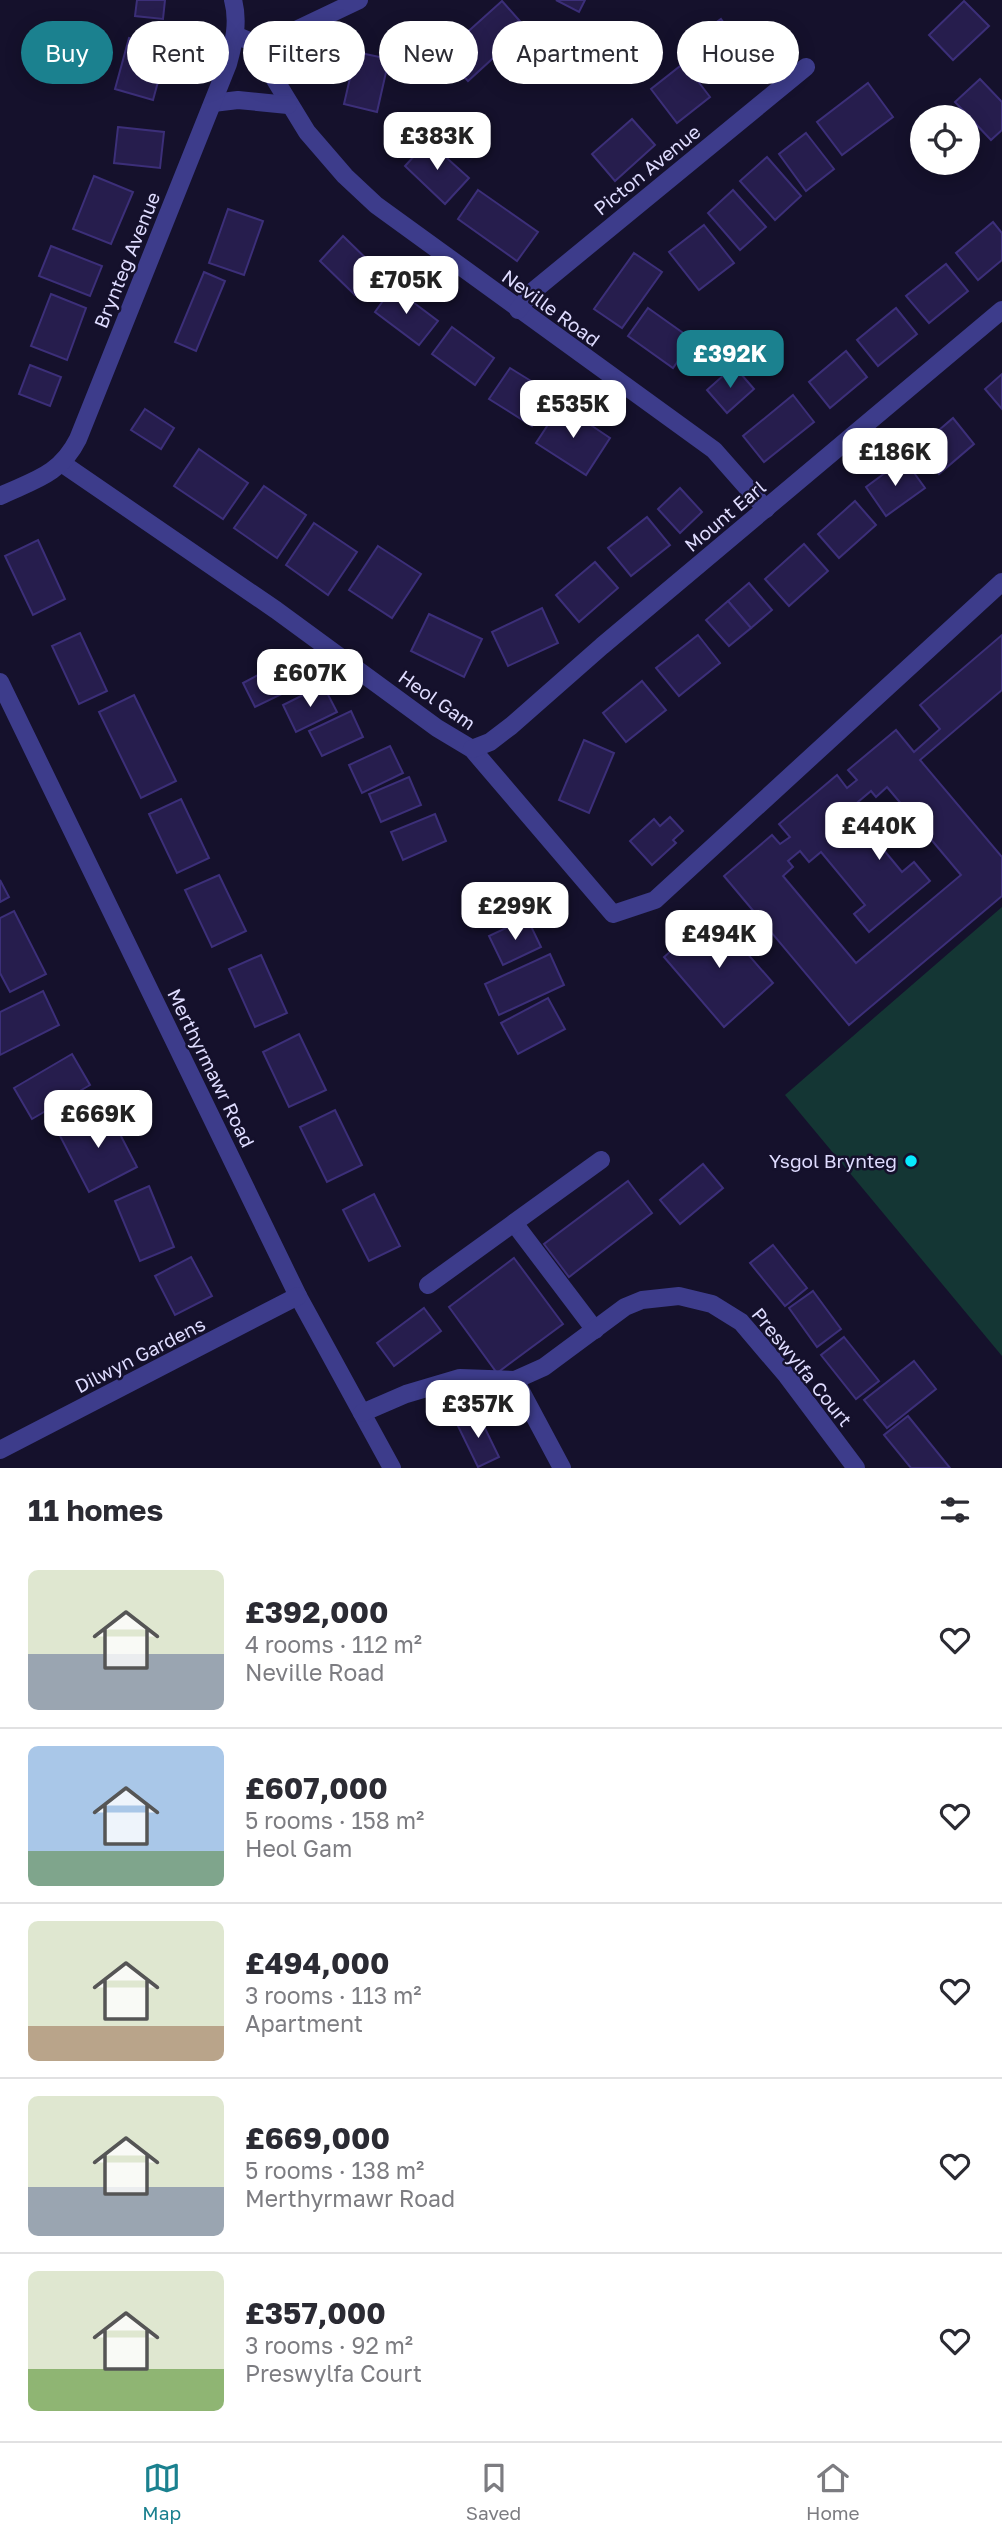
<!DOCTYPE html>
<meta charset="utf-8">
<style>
:root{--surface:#fff;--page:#f7f7f7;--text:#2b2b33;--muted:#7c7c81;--line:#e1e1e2;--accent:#1b818f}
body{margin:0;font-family:"Golos Text",sans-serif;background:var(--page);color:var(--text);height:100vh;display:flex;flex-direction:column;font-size:26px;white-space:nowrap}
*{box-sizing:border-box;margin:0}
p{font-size:23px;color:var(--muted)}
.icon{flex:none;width:38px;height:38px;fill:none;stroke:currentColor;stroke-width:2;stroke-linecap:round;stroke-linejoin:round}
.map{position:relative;height:1468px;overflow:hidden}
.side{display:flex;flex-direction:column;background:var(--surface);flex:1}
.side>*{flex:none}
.hud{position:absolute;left:21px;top:21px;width:961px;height:63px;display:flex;gap:14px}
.tools{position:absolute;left:910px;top:105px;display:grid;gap:14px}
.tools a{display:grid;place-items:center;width:70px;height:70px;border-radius:50%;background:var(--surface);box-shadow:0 4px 18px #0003;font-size:35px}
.price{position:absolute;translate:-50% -60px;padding:0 16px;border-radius:14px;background:#fff;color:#222;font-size:23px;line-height:46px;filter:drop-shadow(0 2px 4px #0008)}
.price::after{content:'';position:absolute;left:50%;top:42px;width:21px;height:16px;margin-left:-10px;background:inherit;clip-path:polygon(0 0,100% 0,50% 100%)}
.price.current{background:var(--accent);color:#fff}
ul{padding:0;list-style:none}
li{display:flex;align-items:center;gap:21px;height:175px;padding:0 28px}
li+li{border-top:2px solid var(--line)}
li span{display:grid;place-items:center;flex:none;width:196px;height:140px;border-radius:10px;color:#555}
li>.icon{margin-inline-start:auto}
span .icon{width:84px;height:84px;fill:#fffc;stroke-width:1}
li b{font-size:30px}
h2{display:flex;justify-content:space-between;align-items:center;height:84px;padding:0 28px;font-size:30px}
.pill{padding:0 24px;border-radius:32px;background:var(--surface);box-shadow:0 4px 18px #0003;font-size:24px;line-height:63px}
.pill.current{background:var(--accent);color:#fff}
.dock{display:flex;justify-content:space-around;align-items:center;height:98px;border-top:2px solid var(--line);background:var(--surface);font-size:19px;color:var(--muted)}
.dock a{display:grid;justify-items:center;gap:4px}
.dock .current{color:var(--accent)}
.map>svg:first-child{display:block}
.green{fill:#143634}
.building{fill:#261d4d;stroke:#3c2f79;stroke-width:2;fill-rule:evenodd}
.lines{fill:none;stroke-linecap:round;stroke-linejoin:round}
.minor{stroke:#3d3c8b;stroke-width:18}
.poi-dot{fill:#08ebff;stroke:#15112c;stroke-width:2.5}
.labels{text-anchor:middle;stroke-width:5;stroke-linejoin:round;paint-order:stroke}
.street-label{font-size:19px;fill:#dfdcff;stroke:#15112c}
.poi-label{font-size:19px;fill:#dfdcff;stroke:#15112c;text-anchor:end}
</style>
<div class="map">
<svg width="1002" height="1468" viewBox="0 0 1002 1468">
<rect width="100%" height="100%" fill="#15112c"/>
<polygon class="green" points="1002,907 1002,1356 785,1095"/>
<g class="building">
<polygon points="137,0 165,0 163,19 135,16"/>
<polygon points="556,0 585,0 579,12"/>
<polygon points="502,1 526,28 468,81 443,54"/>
<polygon points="964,1 989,26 953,60 929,35"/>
<polygon points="721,19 748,55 712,81 685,45"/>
<polygon points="129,38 167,49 153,100 115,89"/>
<polygon points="356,52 389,59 377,112 344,104"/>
<polygon points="684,63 710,97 677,123 651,89"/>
<polygon points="980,79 1002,102 1002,130 991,140 955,102"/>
<polygon points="868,83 893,117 842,155 817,122"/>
<polygon points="632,119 655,145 615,181 592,154"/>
<polygon points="118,127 164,132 160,168 114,163"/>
<polygon points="806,133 834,169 806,191 779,154"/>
<polygon points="428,141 469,178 445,204 405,166"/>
<polygon points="767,157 801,196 775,220 740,181"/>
<polygon points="94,176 133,192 111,244 73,229"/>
<polygon points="478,190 538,232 517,261 458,219"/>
<polygon points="733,190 766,227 740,250 708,213"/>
<polygon points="228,209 263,221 244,275 209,263"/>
<polygon points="993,222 1002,233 1002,260 978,280 956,253"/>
<polygon points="704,225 734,263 699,290 669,252"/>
<polygon points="343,236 378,270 355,295 320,261"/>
<polygon points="51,246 102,266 90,296 39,276"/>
<polygon points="634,253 662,272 622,328 594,309"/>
<polygon points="946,264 968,291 929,323 906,296"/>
<polygon points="204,272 225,281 196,351 175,342"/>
<polygon points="393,287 438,321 419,345 375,312"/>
<polygon points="51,294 86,308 67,360 31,346"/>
<polygon points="648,308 693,340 673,368 628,336"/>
<polygon points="896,308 917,334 878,366 857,340"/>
<polygon points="452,327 494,358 475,385 432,354"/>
<polygon points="846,351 867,377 830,408 809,382"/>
<polygon points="30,365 61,377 50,406 19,394"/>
<polygon points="734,366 754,389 727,413 707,390"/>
<polygon points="510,368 552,394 532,426 489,399"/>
<polygon points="1002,374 1002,409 985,389"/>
<polygon points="793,395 814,422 764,462 743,436"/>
<polygon points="561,405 610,438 586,475 536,443"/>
<polygon points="145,409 174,428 161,449 131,430"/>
<polygon points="953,418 974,444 939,474 917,449"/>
<polygon points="199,449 248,483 223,519 174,486"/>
<polygon points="904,459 925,488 886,516 866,487"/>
<polygon points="264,486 306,515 277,558 234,528"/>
<polygon points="680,488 702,512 680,533 658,509"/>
<polygon points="855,501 876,525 839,558 818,534"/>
<polygon points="647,517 670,545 631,576 608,548"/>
<polygon points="314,523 357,552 328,595 286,565"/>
<polygon points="38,540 65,599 33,615 5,556"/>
<polygon points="804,544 828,571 789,606 765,579"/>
<polygon points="378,546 421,574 392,618 349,590"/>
<polygon points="595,562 618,588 579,622 556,595"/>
<polygon points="749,583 772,610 751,628 728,601"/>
<polygon points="728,601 751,628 729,646 706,620"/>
<polygon points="542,608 558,643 508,666 492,632"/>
<polygon points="429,614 482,639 464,677 411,651"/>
<polygon points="80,633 107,691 79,704 52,646"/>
<polygon points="698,635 720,663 679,696 656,668"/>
<path d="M1002,635V690L920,760L1002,857V896L849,1025L724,876L772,835L780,844L790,837L779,824L837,775L847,788L857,780L848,770L896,730L914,752L940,729L920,705ZM887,787L961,875L856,963L783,876L793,867L788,861L800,851L809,862L821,852L865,905L854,914L869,932L930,881L914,862L902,872L859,820L867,813L858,802L871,791L876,797Z"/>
<polygon points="279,664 292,689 255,707 243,683"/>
<polygon points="642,681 666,710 626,742 603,713"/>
<polygon points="323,685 337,712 296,732 283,705"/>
<polygon points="134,695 176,781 141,798 99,712"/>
<polygon points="351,711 363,737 322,756 309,731"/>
<polygon points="584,740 614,753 589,813 559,800"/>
<polygon points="390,746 403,773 362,793 349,765"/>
<polygon points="409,777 421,805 381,822 369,794"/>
<polygon points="181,799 209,858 177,873 149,814"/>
<polygon points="435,814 446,841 403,860 391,832"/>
<polygon points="670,817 683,831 673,840 676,843 652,865 630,841 654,819 660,826"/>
<polygon points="219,875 246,931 212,947 185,890"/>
<polygon points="0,880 9,897 0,902"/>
<polygon points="14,911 46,974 10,992 0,973 0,918"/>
<polygon points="713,914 773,983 724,1027 664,957"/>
<polygon points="527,918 541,947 503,965 489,936"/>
<polygon points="550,954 564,985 499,1015 485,984"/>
<polygon points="261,955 287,1013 255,1027 229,969"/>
<polygon points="43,991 59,1025 0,1055 0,1012"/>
<polygon points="548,998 565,1029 518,1054 501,1023"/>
<polygon points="299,1034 326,1090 289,1107 263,1052"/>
<polygon points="72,1054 90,1085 32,1119 14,1088"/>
<polygon points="107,1109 137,1167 89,1192 59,1134"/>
<polygon points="335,1110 362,1165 327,1182 300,1127"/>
<polygon points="703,1164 723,1188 680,1224 660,1200"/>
<polygon points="628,1181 652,1213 569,1277 544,1244"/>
<polygon points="149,1186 174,1247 140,1261 115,1201"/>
<polygon points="374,1194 400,1246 369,1261 343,1210"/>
<polygon points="773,1245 807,1288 785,1306 750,1263"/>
<polygon points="191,1257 212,1296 175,1315 155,1276"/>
<polygon points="514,1258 563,1324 497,1373 449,1307"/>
<polygon points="813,1291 841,1329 817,1347 789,1308"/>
<polygon points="424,1308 441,1331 394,1366 377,1343"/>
<polygon points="844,1337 879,1381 856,1399 821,1355"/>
<polygon points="914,1361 936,1389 887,1428 864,1400"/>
<polygon points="478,1414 499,1457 478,1467 457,1424"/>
<polygon points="908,1416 950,1468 911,1468 884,1435"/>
</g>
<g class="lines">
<g class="minor">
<polyline points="235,35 252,42 307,132 345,176 376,205 714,450 766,509"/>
<polyline points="256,49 359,0"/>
<polyline points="213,103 238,100 288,105"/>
<polyline points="518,310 532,292 806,67"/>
<polyline points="63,464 276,610 437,728 472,749 613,914 655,900 1002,582"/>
<path d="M0,496C34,480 60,475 78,439L228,64C234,42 239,22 233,0"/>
<polyline points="0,682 298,1296 392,1468"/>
<polyline points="472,749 490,742 511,726 602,646 1002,310"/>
<polyline points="514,1223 595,1330"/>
<polyline points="428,1285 601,1160"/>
<polyline points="515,1380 562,1468"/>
<polyline points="362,1413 406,1394 460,1378 515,1380 544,1367 625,1307 642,1300 679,1296 712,1304 741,1322 787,1376 856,1468"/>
<polyline points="0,1450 298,1296"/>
</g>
</g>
<circle class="poi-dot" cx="911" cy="1161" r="7"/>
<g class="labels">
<g class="street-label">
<text transform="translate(647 170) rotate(-39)" y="7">Picton Avenue</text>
<text transform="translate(127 260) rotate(-68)" y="7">Brynteg Avenue</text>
<text transform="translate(551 308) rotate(36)" y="7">Neville Road</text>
<text transform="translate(725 516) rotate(-40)" y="7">Mount Earl</text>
<text transform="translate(437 700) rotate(35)" y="7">Heol Gam</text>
<text transform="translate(211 1068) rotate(64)" y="7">Merthyrmawr Road</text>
<text transform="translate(140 1355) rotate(-27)" y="7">Dilwyn Gardens</text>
<text transform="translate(802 1367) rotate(51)" y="7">Preswylfa Court</text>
</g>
<g class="poi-label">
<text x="897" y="1168">Ysgol Brynteg</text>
</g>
</g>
</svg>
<div class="tools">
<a><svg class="icon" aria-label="locate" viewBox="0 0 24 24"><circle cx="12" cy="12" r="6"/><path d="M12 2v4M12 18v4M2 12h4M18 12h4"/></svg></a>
</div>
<b class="price" style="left:437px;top:172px">£383K</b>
<b class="price" style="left:406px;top:316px">£705K</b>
<b class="price current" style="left:730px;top:390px">£392K</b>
<b class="price" style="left:573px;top:440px">£535K</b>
<b class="price" style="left:895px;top:488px">£186K</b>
<b class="price" style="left:310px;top:709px">£607K</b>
<b class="price" style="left:879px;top:862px">£440K</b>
<b class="price" style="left:515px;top:942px">£299K</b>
<b class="price" style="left:719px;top:970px">£494K</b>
<b class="price" style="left:98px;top:1150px">£669K</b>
<b class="price" style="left:478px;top:1440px">£357K</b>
<div class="hud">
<a class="pill current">Buy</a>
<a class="pill">Rent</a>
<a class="pill">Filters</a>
<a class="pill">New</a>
<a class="pill">Apartment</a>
<a class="pill">House</a>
</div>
</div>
<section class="side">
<h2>11 homes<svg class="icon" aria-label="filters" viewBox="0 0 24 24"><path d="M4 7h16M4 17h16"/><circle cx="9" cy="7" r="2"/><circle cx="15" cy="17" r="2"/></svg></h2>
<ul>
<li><span style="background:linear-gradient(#dfe7d0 60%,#9aa5b1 0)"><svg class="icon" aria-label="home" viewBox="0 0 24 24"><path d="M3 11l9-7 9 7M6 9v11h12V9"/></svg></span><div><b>£392,000</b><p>4 rooms · 112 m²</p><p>Neville Road</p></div><svg class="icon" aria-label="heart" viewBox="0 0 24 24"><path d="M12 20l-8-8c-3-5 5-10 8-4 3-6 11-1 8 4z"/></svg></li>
<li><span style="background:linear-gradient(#a9c7e8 75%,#7fa58c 0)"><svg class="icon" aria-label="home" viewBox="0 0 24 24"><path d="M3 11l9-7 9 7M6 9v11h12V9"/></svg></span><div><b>£607,000</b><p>5 rooms · 158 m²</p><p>Heol Gam</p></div><svg class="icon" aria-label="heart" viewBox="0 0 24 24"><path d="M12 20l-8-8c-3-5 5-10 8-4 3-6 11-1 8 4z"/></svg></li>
<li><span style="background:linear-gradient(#dfe7d0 75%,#b9a48a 0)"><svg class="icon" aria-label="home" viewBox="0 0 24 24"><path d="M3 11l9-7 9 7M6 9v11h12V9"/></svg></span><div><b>£494,000</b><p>3 rooms · 113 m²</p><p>Apartment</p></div><svg class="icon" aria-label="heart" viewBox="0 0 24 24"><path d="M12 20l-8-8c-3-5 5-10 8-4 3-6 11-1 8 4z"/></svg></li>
<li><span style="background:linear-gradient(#dfe7d0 65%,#9aa5b1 0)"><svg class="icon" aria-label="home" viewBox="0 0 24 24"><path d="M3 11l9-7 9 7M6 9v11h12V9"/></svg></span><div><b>£669,000</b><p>5 rooms · 138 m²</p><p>Merthyrmawr Road</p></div><svg class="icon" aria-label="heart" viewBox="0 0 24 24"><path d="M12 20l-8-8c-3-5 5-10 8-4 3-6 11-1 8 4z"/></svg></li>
<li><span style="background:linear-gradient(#dfe7d0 70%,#8fb573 0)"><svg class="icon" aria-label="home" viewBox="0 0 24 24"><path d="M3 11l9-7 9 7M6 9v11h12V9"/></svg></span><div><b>£357,000</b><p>3 rooms · 92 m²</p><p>Preswylfa Court</p></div><svg class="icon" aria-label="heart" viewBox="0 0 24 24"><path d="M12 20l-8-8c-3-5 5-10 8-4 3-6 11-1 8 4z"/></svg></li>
</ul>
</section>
<nav class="dock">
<a class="current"><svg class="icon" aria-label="map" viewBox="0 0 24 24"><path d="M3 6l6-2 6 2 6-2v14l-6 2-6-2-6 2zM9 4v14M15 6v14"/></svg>Map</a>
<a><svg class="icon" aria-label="saved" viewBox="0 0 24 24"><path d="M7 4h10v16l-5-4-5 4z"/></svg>Saved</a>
<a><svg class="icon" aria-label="home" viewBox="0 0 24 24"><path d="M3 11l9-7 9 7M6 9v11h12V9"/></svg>Home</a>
</nav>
